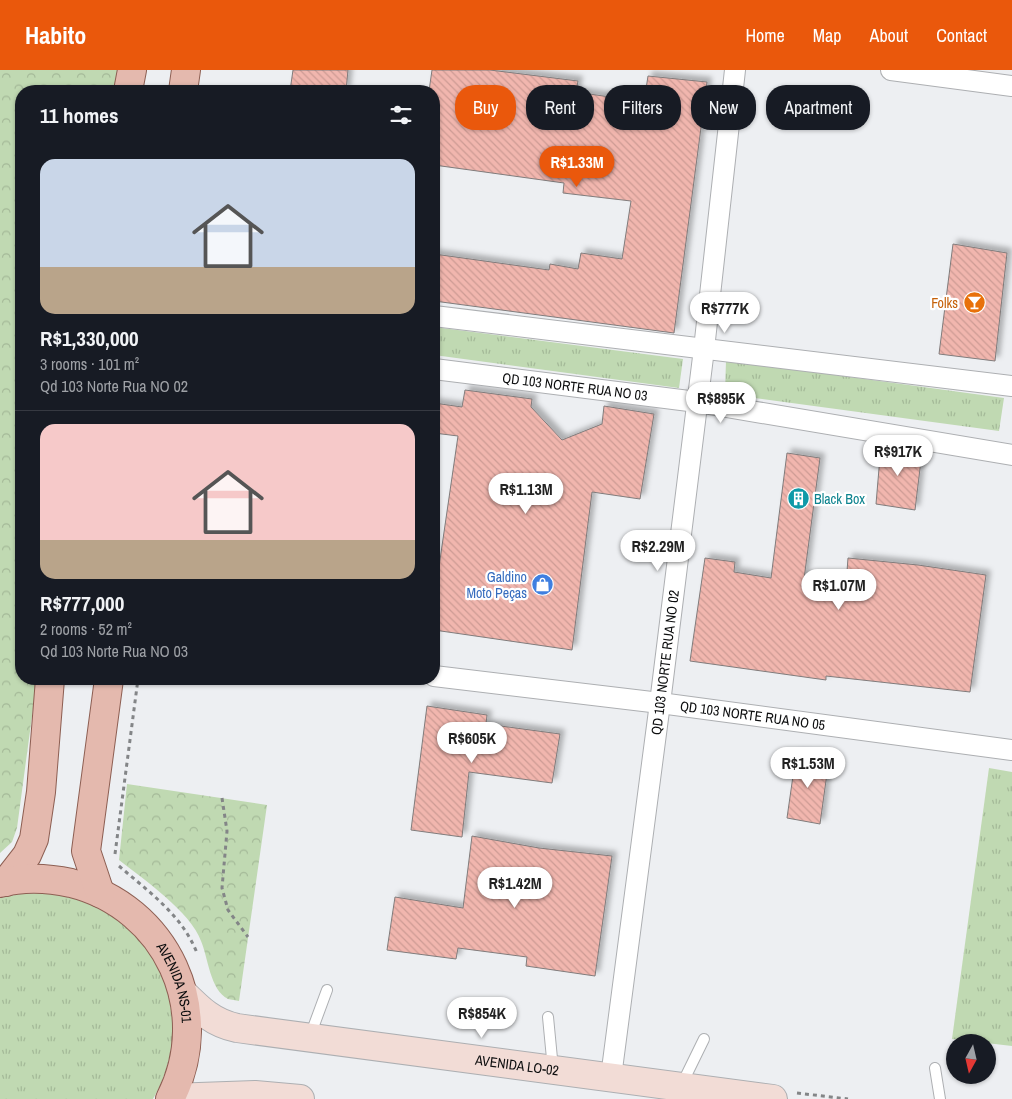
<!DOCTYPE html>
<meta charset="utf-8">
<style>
:root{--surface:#171b24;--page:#242831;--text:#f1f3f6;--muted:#9ea1a6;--line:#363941;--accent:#ea580c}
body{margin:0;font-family:"Archivo Narrow",sans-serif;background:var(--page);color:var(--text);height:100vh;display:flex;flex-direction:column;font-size:19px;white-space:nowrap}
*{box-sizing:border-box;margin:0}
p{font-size:16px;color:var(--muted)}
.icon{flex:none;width:28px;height:28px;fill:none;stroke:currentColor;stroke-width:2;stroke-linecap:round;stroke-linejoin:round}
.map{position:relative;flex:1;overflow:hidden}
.sheet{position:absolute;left:15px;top:15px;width:425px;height:600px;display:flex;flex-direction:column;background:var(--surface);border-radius:20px;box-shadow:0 1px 4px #0004}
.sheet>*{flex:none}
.hud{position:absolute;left:455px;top:15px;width:475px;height:45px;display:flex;gap:10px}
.needle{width:32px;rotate:188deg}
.controls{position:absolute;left:946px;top:964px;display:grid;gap:10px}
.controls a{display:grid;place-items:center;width:50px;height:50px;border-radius:50%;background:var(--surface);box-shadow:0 1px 4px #0004;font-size:25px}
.price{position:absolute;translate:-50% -42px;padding:0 11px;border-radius:18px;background:#fff;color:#222;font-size:16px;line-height:32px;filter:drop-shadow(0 1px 2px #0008)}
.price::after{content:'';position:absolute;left:50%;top:30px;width:15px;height:11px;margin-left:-8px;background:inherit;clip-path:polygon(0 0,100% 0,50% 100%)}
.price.selected{background:var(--accent);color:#fff}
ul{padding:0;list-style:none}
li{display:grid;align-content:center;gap:10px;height:265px;padding:0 25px}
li+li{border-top:1px solid var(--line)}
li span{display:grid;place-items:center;height:155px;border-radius:15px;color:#555}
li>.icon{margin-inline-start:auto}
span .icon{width:90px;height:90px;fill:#fffc;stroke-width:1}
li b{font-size:21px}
h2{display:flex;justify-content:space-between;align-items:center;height:60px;padding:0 25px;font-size:21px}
.tag{padding:0 18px;border-radius:20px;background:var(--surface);box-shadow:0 1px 4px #0004;font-size:18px;line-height:45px}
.tag.selected{background:var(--accent);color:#fff}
header{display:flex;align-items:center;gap:30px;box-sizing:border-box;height:70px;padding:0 25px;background:var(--accent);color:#fff}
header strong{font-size:24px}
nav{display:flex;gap:28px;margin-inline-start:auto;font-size:18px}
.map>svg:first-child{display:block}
.grass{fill:url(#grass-tufts)}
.forest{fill:url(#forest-crowns)}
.building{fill:url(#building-back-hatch);stroke:#807c7c;filter:url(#shadow)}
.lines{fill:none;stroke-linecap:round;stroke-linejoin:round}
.lane-casing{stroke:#adafb2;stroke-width:12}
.street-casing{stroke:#adafb2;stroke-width:22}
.secondary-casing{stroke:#adafb2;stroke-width:30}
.primary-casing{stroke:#8d5f53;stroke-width:30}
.path{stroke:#838587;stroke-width:3;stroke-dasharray:4 4;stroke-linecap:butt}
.lane{stroke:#fff;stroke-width:10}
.street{stroke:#fff;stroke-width:20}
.secondary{stroke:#f2dcd6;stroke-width:28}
.primary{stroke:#e4b9ae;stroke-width:28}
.labels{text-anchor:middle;stroke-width:4.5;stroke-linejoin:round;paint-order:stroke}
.food-label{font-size:14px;fill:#c56008;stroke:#fff;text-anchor:end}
.street-label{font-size:14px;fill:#0c0d0e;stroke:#fff}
.culture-label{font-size:14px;fill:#0d838f;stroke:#fff;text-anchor:start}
.shop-label{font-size:14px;fill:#366cbe;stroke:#fff;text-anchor:end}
</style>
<header>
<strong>Habito</strong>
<nav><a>Home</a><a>Map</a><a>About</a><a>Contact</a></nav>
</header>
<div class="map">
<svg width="1012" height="1029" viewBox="0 0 1012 1029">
<defs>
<pattern id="grass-tufts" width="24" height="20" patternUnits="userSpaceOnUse" patternTransform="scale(1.25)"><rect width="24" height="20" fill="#c0d9b2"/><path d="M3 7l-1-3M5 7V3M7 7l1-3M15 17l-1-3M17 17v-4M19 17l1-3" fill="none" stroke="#a4b998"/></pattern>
<pattern id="forest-crowns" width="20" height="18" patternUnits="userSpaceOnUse" patternTransform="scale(1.25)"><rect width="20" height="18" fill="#c0d9b2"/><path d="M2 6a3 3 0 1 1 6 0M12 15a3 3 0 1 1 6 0" fill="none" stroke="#a4b998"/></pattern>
<pattern id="building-back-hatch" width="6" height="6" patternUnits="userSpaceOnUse" patternTransform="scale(1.25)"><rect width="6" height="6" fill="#f1b6ae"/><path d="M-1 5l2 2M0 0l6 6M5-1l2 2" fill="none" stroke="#cd9b94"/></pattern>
<filter id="shadow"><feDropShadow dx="4.5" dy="-4.5" stdDeviation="2.5" flood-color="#0004"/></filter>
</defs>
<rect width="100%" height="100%" fill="#edeff2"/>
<g class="grass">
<polygon points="434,257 683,289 679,318 434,285"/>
<polygon points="726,290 1004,328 999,361 725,324"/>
<polygon points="989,698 1012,702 1012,976 952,969"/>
<path d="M41,823C145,830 206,937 153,1029H0V828L20,824Z"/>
</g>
<g class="forest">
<polygon points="0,0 118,0 115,21 21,21 21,609 37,609 17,758 12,772 0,783"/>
<path d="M127,714L267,735L239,931C236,930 231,930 228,929C210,920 208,887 201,871C191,842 143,809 119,790Z"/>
</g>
<g class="building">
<polygon points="293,0 348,0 346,21 290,21"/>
<polygon points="432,0 490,0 578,11 576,22 644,32 648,6 707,12 674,263 434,231 434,184 549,200 550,194 578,199 581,183 622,189 631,131 563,123 564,113 434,95 434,21 429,21"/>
<polygon points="953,174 1007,183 995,291 939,284"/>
<polygon points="465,320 532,329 531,337 562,370 602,354 604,336 654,344 640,429 592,422 572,580 434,560 434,531 458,366 434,363 434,333 462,337"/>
<polygon points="881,375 922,382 915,440 876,434"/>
<polygon points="787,383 820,388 804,509 846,515 848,488 918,495 986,505 970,622 826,606 826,610 690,591 705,488 735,492 734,502 771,508"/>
<polygon points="427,636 487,645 486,654 560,664 552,713 469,702 462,767 411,760"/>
<polygon points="796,685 829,689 820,754 787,748"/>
<polygon points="472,766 539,778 612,786 595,906 526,896 527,887 458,878 456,889 387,880 395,827 463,838"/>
</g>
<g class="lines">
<defs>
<g id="lane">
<polyline points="548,947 553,999"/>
<polyline points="310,966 327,920"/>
<polyline points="935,998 940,1029"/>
<polyline points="681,1016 704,969"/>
</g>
<g id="street">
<polyline points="891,0 1012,16"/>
<polyline points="434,246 1012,316"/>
<path id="s1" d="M434,299L697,332L1012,385"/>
<path id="s2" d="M434,606L660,633L1012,680"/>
<path id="s3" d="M611,1007L660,633L704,279L735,0"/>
</g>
<g id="secondary">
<path id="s4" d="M183,923C200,940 213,953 237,958L773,1029"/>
<polyline points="171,1028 255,1025 300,1029"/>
</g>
<g id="primary">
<polyline points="128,21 132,0"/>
<polyline points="183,21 186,0"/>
<polyline points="6,812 27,785 34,769 41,722 50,609"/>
<path id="s5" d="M0,813C23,807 48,808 71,813C167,837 215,941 170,1029"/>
<polyline points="100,823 86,781 109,609"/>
</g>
</defs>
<use href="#lane" class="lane-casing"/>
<use href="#street" class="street-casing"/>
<use href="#secondary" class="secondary-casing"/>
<use href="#primary" class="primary-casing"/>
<g class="path">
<polyline points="222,728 227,761 222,818 228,840 248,867"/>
<polyline points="115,784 138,609"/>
<path d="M119,796C149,822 182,845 197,883"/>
<polyline points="797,1023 848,1029"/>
</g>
<use href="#lane" class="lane"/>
<use href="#street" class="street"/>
<use href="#secondary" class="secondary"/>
<use href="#primary" class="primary"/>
</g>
<defs>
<symbol id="bar-disc" viewBox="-11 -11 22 22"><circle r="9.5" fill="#e8710a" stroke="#fff"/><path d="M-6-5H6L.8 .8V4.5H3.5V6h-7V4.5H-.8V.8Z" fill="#fff"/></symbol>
<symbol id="building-disc" viewBox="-11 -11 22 22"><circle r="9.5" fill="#0f9aa8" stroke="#fff"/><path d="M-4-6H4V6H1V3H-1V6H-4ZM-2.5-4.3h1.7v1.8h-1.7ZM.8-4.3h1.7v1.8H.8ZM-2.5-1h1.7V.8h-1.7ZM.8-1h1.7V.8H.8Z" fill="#fff"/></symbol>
<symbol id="shop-disc" viewBox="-11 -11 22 22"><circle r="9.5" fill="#3f7fe0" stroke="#fff"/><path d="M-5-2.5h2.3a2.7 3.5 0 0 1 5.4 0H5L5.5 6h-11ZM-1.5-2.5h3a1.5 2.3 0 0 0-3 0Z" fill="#fff"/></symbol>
</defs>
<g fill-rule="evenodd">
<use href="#bar-disc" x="962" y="220" width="25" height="25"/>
<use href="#building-disc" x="786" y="416" width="25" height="25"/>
<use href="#shop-disc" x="530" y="502" width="25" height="25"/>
</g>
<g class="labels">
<g class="food-label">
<text x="958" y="238">Folks</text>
</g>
<g class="street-label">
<text dy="5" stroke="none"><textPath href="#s1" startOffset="142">QD 103 NORTE RUA NO 03</textPath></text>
<text dy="5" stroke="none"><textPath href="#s3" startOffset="418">QD 103 NORTE RUA NO 02</textPath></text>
<text dy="5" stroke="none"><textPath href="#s2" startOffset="321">QD 103 NORTE RUA NO 05</textPath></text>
<text dy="5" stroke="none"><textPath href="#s5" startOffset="224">AVENIDA NS-01</textPath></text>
<text dy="5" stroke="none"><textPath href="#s4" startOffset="348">AVENIDA LO-02</textPath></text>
</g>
<g class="culture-label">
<text x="814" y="434">Black Box</text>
</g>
<g class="shop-label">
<text x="527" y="512">Galdino<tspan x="527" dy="16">Moto Peças</tspan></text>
</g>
</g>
</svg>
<div class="controls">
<a><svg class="needle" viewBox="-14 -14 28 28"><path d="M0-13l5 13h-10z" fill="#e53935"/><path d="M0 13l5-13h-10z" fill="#9ea1a6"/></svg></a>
</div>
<b class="price selected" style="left:577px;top:118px">R$1.33M</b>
<b class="price" style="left:725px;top:264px">R$777K</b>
<b class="price" style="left:721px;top:354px">R$895K</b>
<b class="price" style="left:898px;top:407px">R$917K</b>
<b class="price" style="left:526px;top:445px">R$1.13M</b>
<b class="price" style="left:658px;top:502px">R$2.29M</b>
<b class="price" style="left:839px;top:541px">R$1.07M</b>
<b class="price" style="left:472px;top:694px">R$605K</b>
<b class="price" style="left:808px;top:719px">R$1.53M</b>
<b class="price" style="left:515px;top:839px">R$1.42M</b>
<b class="price" style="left:482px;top:969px">R$854K</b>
<div class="hud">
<a class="tag selected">Buy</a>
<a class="tag">Rent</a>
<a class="tag">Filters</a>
<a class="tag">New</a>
<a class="tag">Apartment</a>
</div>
<section class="sheet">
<h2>11 homes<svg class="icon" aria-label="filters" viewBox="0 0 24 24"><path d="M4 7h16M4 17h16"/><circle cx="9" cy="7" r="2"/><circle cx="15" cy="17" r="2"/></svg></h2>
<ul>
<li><span style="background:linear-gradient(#c9d6e8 70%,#b9a48a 0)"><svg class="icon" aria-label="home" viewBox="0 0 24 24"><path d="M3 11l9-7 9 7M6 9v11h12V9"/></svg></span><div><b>R$1,330,000</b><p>3 rooms · 101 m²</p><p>Qd 103 Norte Rua NO 02</p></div></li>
<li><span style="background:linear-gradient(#f6c9c9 75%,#b9a48a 0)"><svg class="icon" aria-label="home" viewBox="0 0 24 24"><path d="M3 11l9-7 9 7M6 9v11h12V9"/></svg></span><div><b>R$777,000</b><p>2 rooms · 52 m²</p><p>Qd 103 Norte Rua NO 03</p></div></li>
</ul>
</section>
</div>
